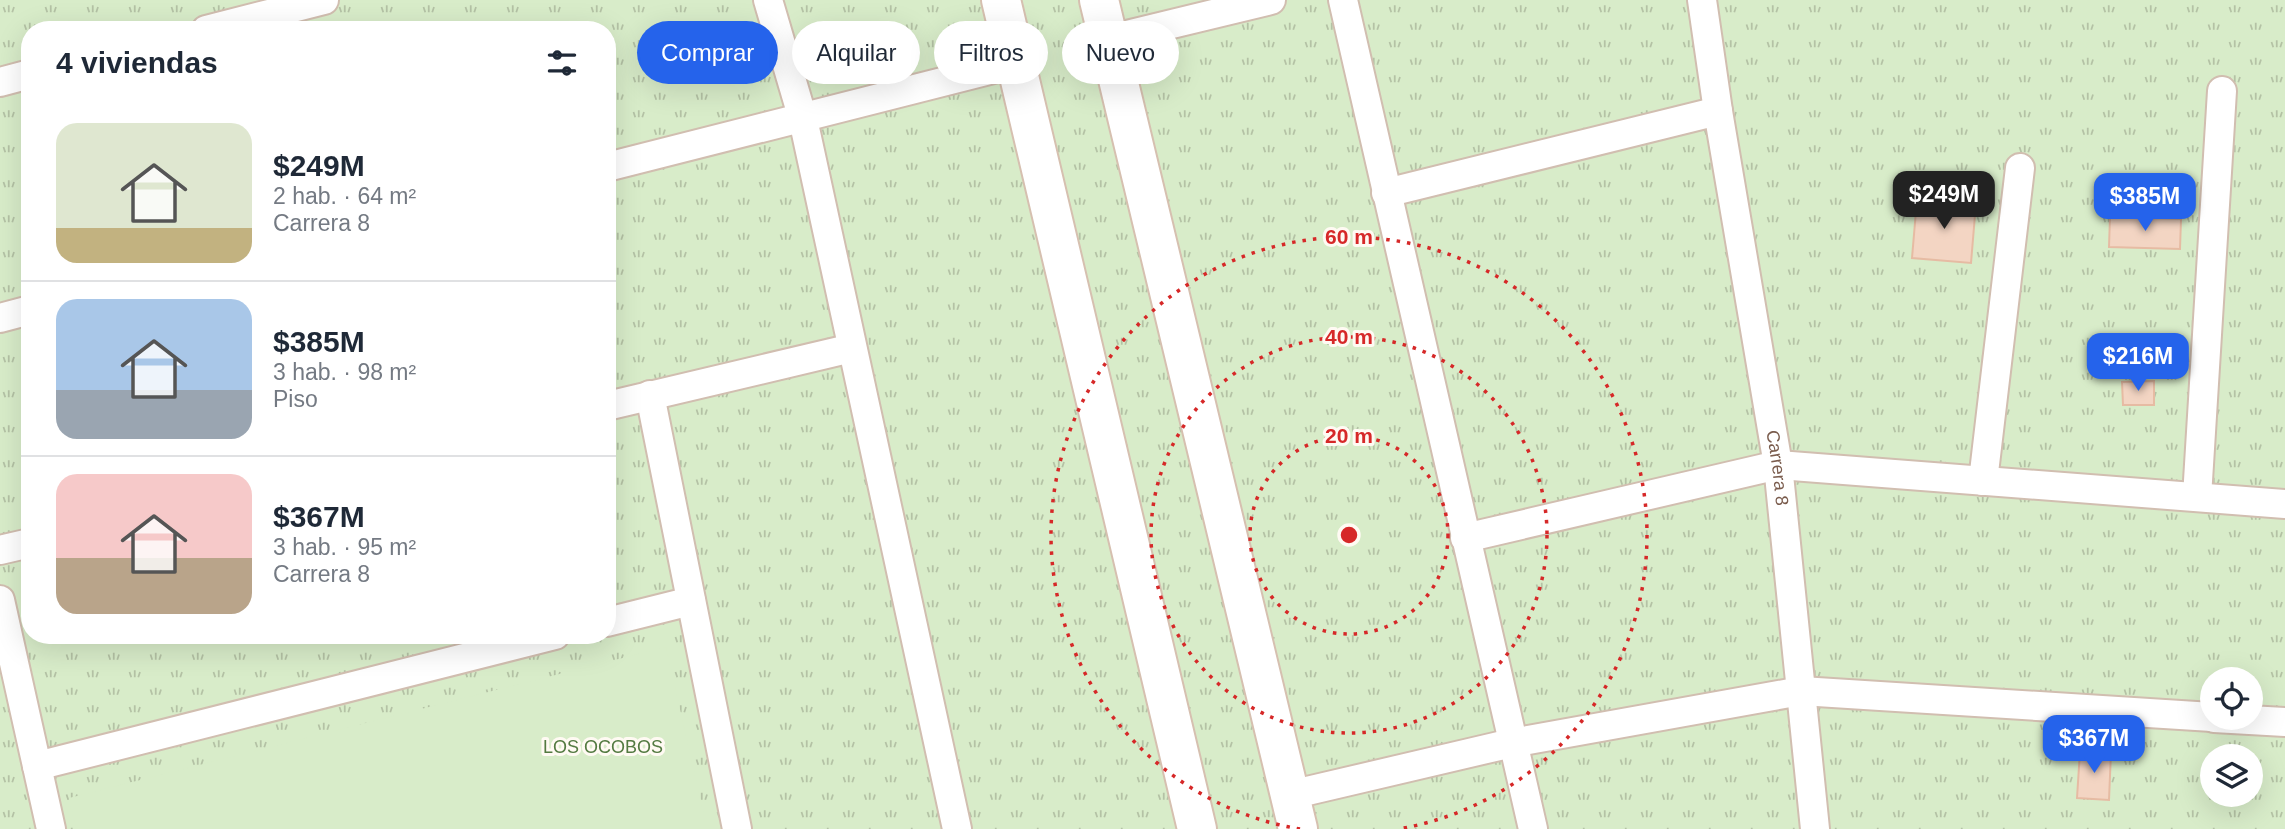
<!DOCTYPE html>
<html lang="es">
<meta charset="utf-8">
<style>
:root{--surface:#fff;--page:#f2f2f3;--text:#1f2937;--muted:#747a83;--line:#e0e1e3;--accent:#2563eb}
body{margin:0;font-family:Helvetica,sans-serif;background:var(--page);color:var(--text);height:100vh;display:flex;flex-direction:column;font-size:26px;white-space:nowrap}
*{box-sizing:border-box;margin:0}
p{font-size:23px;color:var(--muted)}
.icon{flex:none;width:38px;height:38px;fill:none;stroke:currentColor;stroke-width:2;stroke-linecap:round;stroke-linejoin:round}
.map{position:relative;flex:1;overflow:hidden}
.sheet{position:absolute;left:21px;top:21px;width:595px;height:623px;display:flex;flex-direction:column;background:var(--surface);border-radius:28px;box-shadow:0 7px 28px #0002}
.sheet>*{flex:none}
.banner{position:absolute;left:637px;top:21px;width:665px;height:63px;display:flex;gap:14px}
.buttons{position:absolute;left:2200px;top:667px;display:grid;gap:14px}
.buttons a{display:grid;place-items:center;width:63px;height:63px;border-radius:50%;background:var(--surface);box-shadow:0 7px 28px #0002;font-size:35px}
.price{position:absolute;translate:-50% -60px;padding:0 16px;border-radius:14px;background:var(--accent);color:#fff;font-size:23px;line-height:46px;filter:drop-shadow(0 2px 4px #0008)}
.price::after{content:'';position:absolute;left:50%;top:42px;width:21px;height:16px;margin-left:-10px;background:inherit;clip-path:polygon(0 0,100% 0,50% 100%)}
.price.selected{background:#222;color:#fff}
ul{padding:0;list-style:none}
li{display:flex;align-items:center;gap:21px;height:175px;padding:0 35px}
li+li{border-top:2px solid var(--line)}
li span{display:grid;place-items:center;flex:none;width:196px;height:140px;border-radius:21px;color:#555}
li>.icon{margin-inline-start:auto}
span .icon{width:84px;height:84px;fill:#fffc;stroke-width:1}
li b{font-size:30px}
h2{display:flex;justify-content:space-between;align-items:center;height:84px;padding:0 35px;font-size:30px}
.tag{padding:0 24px;border-radius:32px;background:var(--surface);box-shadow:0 7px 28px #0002;font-size:24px;line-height:63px}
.tag.selected{background:var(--accent);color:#fff}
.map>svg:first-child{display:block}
.grass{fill:url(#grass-tufts);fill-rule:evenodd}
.park{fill:#d8ecc9}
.building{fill:#f3d5c3;stroke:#e6bba3;stroke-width:2}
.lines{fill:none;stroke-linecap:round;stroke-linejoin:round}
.minor-casing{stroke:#d1beb0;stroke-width:32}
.secondary-casing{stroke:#d6c0b0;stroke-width:42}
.minor{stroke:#fff;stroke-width:28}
.secondary{stroke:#fff;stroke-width:38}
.ring{fill:none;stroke:#d62828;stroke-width:3.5;stroke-dasharray:3.5 7}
.labels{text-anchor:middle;stroke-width:6;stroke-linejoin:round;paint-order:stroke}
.street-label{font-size:18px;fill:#7a5c4d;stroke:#fffaf3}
.park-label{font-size:18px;fill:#537a41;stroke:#fffaf3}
.centre{fill:#d62828;stroke:#fffaf3;stroke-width:3.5}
.ring-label{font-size:21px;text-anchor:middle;font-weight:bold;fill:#d62828;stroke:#fffaf3;stroke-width:6;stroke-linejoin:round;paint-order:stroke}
</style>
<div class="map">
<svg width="2285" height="829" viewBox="0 0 2285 829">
<defs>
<pattern id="grass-tufts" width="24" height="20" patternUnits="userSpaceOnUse" patternTransform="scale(1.75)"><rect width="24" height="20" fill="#d8ecc9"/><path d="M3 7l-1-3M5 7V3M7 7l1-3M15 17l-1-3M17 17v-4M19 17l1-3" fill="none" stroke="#b4c2a5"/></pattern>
</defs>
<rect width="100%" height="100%" fill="#fdf6ec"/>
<path class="grass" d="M0,0H2285V829H0ZM30,30H607V635H30ZM2212,679H2250V718H2212ZM2212,756H2250V794H2212Z"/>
<polygon class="park" points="666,647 707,829 76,829 69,798"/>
<g class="building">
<polygon points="1917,199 1976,203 1971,263 1912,258"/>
<polygon points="2110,217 2181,219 2180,249 2109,247"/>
<polygon points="2154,381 2154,405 2123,405 2122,382"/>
<polygon points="2080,751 2111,752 2109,800 2077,798"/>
</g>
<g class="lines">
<defs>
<g id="minor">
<polyline points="768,0 803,119 957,829"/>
<polyline points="1343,0 1533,829"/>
<path id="s1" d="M1702,0L1718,111L1778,465L1815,829"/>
<polyline points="206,30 324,0"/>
<polyline points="1110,39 1271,0"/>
<polyline points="0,82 30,74"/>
<polyline points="607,167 1017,63"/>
<polyline points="1386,193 1718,111"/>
<polyline points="0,318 30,310"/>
<polyline points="650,395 737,829"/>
<polyline points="607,406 852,348"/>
<polyline points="1983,481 2020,168"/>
<polyline points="2197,497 2222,91"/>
<polyline points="1465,538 1778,465 2285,504"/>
<polyline points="0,550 30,543"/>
<polyline points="0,600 51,829"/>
<polyline points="607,622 691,601"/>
<polyline points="2214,718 2285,722"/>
<polyline points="37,766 555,635"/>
<polyline points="1290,795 1512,743 1801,691 2212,717"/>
</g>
<g id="secondary">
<polyline points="1001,0 1197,829"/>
<polyline points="1099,0 1298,829"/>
</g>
</defs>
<use href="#minor" class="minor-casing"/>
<use href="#secondary" class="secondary-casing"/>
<use href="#minor" class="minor"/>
<use href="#secondary" class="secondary"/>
</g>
<g class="ring">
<circle cx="1349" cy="535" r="99"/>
<circle cx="1349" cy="535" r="198"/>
<path d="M1300 829A298 298 0 1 1 1398 829"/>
</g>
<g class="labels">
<g class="street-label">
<text dy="6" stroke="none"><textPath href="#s1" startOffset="474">Carrera 8</textPath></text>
</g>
<g class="park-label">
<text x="603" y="753">LOS OCOBOS</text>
</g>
</g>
<circle cx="1349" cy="535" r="10" class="centre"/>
<g class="ring-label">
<text x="1349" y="244">60 m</text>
<text x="1349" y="344">40 m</text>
<text x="1349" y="443">20 m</text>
</g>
</svg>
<div class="buttons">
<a><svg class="icon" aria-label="locate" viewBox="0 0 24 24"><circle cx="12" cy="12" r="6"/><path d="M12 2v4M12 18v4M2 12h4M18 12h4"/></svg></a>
<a><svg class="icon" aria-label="layers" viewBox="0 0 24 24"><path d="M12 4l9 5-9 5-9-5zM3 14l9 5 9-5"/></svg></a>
</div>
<b class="price selected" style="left:1944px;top:231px">$249M</b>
<b class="price" style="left:2145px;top:233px">$385M</b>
<b class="price" style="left:2138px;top:393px">$216M</b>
<b class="price" style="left:2094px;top:775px">$367M</b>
<div class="banner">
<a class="tag selected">Comprar</a>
<a class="tag">Alquilar</a>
<a class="tag">Filtros</a>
<a class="tag">Nuevo</a>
</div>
<section class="sheet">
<h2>4 viviendas<svg class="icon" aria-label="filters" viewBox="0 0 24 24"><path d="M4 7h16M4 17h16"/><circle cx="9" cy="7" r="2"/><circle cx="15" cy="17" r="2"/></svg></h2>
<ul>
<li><span style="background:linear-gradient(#dfe7d0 75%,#c2b280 0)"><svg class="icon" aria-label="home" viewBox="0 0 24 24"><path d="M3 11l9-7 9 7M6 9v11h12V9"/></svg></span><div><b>$249M</b><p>2 hab. · 64 m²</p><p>Carrera 8</p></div></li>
<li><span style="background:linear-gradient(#a9c7e8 65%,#9aa5b1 0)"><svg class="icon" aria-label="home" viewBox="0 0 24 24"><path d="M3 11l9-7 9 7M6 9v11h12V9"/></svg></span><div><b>$385M</b><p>3 hab. · 98 m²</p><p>Piso</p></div></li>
<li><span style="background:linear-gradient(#f6c9c9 60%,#b9a48a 0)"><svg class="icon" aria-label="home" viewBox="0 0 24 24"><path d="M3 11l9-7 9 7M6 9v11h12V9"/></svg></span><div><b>$367M</b><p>3 hab. · 95 m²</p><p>Carrera 8</p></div></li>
</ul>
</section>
</div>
